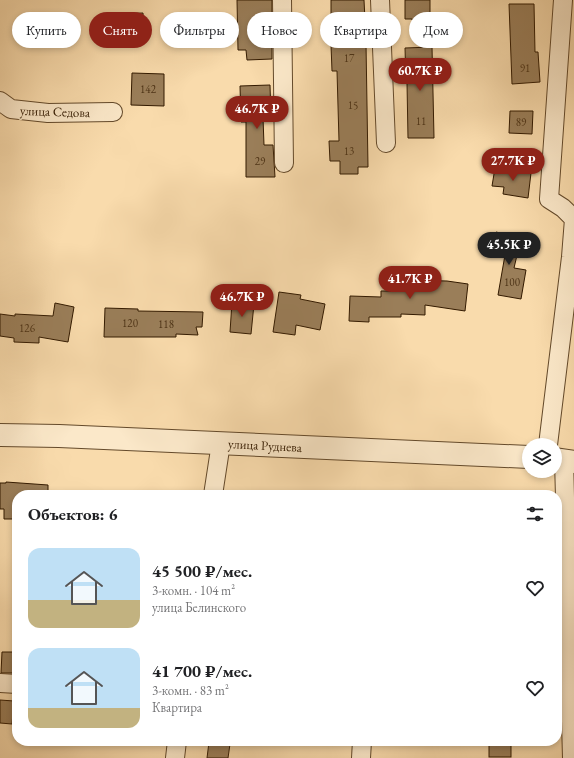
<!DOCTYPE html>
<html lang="ru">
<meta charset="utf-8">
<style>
:root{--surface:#fff;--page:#f2f2f2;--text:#202124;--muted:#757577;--accent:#8f2418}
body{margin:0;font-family:"EB Garamond",serif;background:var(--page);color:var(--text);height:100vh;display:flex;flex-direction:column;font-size:15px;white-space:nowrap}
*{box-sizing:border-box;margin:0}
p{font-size:13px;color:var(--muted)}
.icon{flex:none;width:22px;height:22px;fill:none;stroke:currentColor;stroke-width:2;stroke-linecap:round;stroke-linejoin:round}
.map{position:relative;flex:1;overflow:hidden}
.details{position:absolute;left:12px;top:490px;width:550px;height:256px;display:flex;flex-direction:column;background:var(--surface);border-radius:16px;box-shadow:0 2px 6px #0003}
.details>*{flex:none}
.guide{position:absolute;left:12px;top:12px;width:550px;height:36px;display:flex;gap:8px}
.buttons{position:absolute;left:522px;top:438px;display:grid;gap:8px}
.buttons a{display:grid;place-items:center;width:40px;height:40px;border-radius:50%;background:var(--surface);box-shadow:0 2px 6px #0003;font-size:20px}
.price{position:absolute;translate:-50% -34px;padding:0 9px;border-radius:14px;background:var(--accent);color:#fff;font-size:13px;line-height:26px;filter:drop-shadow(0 1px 2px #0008)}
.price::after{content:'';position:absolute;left:50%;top:24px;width:12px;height:9px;margin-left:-6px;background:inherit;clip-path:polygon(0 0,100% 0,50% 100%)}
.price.selected{background:#222;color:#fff}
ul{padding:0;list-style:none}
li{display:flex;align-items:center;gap:12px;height:100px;padding:0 16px}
li span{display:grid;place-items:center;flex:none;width:112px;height:80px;border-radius:12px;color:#555}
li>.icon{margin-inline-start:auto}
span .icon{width:48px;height:48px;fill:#fffc;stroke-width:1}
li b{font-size:17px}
h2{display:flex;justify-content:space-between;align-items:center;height:48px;padding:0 16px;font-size:17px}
.chip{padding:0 14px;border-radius:18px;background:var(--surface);box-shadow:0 2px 6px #0003;font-size:14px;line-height:36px}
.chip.selected{background:var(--accent);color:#fff}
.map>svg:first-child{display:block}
.building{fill:#9a7e59;stroke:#331a00}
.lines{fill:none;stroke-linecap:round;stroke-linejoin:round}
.minor-casing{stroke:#644a2b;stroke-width:20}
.tertiary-casing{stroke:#644a2b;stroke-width:24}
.minor{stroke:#fbe8c9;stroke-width:18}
.tertiary{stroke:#fbe8c9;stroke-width:22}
.labels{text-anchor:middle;stroke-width:3;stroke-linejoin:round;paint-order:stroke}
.number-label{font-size:11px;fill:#4d3316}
.street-label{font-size:13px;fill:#331a00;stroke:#fbe8c9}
</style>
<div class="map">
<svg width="574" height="758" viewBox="0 0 574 758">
<rect width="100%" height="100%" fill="#f9dbac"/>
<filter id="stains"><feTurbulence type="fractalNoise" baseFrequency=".005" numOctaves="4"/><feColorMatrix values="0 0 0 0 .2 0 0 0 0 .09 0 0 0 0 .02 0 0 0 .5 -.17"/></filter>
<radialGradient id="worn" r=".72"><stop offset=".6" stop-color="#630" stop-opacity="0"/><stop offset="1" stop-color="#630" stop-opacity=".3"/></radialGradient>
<g class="building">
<polygon points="237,0 272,0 272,59 247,60 246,50 238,50"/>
<polygon points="331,0 364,0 365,20 331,21"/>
<polygon points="405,0 430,0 430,20 412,20 412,19 405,19"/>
<polygon points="509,4 534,4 535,52 538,52 540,82 512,84"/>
<polygon points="143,13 144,44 118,45 118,37 105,38 105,14"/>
<polygon points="366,44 368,167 358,167 358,174 340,174 340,161 330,161 329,141 339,141 337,71 332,71 331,45"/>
<polygon points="432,47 434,138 408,138 407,83 406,83 405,48"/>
<polygon points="132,73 164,74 164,106 131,105"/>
<polygon points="270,85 271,118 263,118 264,145 273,145 275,177 246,177 246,122 241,122 240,86"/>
<polygon points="510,111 533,111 532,134 509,133"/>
<polygon points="495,168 531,173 528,198 503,194 504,187 492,186"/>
<polygon points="496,232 521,238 514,268 526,270 521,299 498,295 505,255 491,251"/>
<polygon points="408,280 447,281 468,284 465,311 425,305 425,315 401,314 401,317 369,317 369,322 349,321 350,296 381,297 381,291 407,291"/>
<polygon points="279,292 301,295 300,299 325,304 320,330 296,325 295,335 273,332"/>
<polygon points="232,302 254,304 251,334 230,332"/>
<polygon points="55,303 74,307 68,342 39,337 39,343 14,342 14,338 0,336 0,314 15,316 15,314 53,316"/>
<polygon points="105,308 138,309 138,311 203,312 202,327 196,327 198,335 176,334 176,337 104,337"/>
<polygon points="6,482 48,485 48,495 17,495 17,519 4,519 4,509 0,509 0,483 6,483"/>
<polygon points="2,652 17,652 17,673 1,673"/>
<polygon points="0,700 14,701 12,724 0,723"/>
<polygon points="209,742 230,744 228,758 207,758"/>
<rect x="489" y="742" width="22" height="15"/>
</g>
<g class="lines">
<defs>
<g id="minor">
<polyline points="282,0 284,163"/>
<polyline points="380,0 386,143"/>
<polyline points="0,101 11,109 48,113 113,112"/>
<polyline points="548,445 571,257 574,219 563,208 549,199 563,0"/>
<polyline points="564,460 572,758"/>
<polyline points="213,495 221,443"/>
<polyline points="0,683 17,684"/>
<polyline points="175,758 177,741"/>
<polyline points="361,758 362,741"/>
</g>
<g id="tertiary">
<polyline points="0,435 59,436 529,457"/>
<polyline points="555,459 574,462"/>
</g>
</defs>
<use href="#minor" class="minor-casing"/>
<use href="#tertiary" class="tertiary-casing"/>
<use href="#minor" class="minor"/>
<use href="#tertiary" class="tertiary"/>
</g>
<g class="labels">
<g class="number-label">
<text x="349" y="62">17</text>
<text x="525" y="72">91</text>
<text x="148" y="93">142</text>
<text x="353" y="109">15</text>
<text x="421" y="125">11</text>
<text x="521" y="126">89</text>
<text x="349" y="155">13</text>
<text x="260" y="165">29</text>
<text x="512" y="286">100</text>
<text x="130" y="327">120</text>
<text x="166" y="328">118</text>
<text x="27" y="332">126</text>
</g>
<g class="street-label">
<text transform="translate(55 111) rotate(2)" y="5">улица Седова</text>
<text transform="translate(265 445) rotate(3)" y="5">улица Руднева</text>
</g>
</g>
<rect width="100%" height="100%" filter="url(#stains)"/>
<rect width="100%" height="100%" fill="url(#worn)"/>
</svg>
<div class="buttons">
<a><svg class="icon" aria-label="layers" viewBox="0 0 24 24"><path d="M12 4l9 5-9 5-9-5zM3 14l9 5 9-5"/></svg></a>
</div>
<b class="price" style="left:420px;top:92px">60.7K ₽</b>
<b class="price" style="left:257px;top:130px">46.7K ₽</b>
<b class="price" style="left:513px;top:182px">27.7K ₽</b>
<b class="price selected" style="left:509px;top:266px">45.5K ₽</b>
<b class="price" style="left:410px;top:300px">41.7K ₽</b>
<b class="price" style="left:242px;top:318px">46.7K ₽</b>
<div class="guide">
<a class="chip">Купить</a>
<a class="chip selected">Снять</a>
<a class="chip">Фильтры</a>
<a class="chip">Новое</a>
<a class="chip">Квартира</a>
<a class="chip">Дом</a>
</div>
<section class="details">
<h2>Объектов: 6<svg class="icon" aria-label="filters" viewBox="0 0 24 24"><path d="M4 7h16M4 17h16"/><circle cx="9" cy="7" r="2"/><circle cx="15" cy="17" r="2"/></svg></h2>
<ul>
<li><span style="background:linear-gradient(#bfe0f5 65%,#c2b280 0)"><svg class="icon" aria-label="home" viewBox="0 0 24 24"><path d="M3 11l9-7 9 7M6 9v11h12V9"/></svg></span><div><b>45 500 ₽/мес.</b><p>3-комн. · 104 m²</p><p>улица Белинского</p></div><svg class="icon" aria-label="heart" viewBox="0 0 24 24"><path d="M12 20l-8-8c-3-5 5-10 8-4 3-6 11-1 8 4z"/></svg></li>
<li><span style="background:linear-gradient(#bfe0f5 75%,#c2b280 0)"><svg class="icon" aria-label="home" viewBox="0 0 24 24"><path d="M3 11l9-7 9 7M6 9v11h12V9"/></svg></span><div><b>41 700 ₽/мес.</b><p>3-комн. · 83 m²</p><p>Квартира</p></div><svg class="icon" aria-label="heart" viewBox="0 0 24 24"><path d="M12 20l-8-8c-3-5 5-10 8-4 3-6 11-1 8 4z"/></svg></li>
</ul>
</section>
</div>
